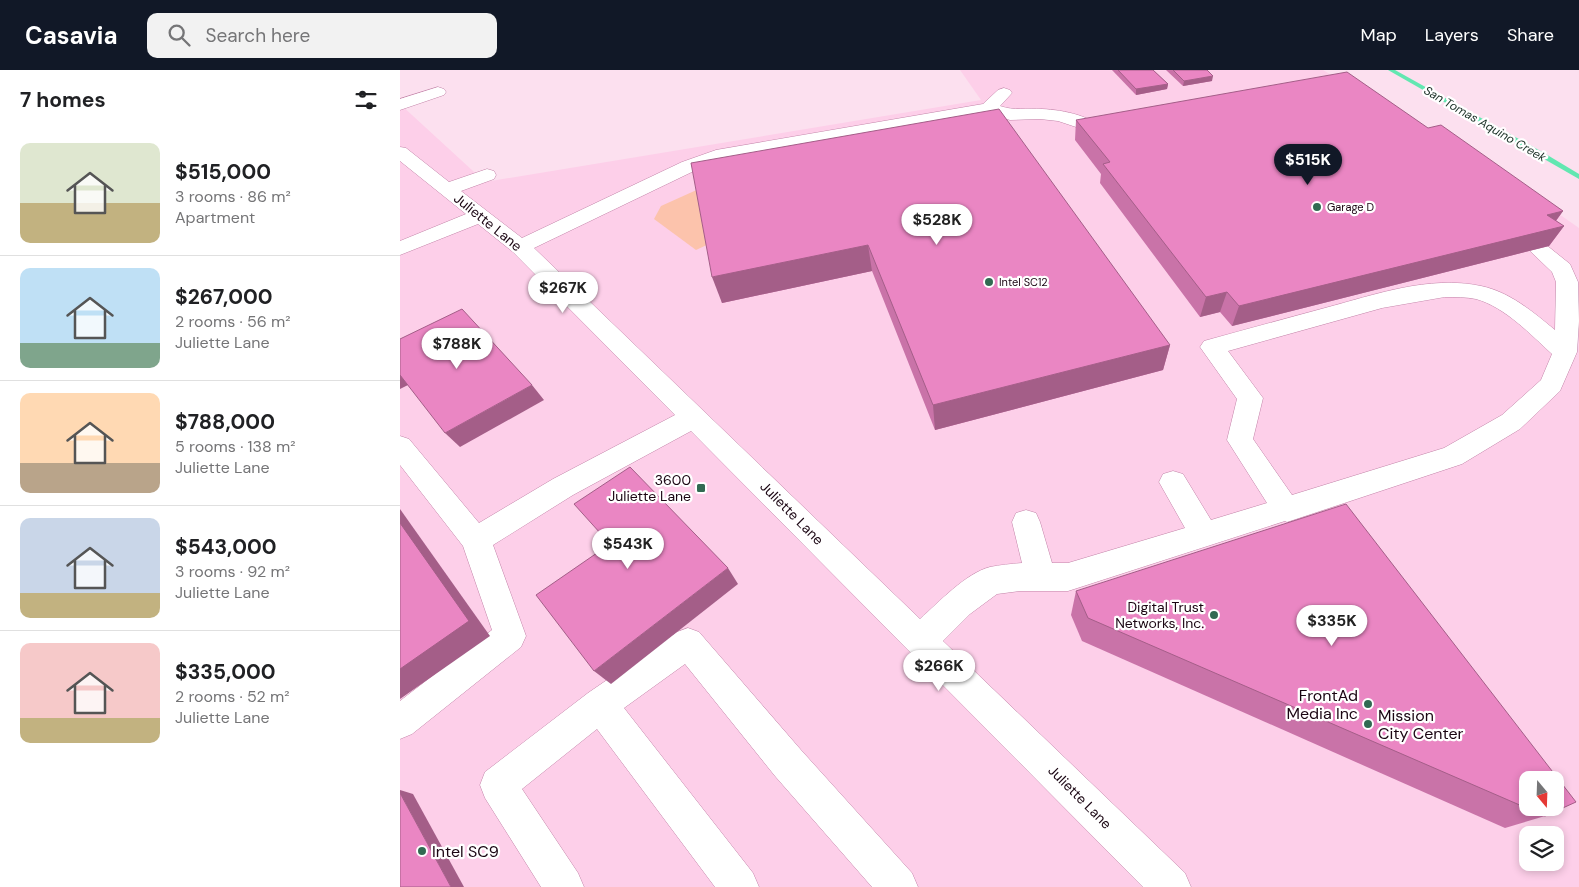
<!DOCTYPE html>
<meta charset="utf-8">
<style>
:root{--surface:#fff;--page:#f2f2f2;--text:#202124;--muted:#757577;--line:#e0e0e0;--accent:#111827}
body{margin:0;font-family:"DM Sans",sans-serif;background:var(--page);color:var(--text);height:100vh;display:flex;flex-direction:column;font-size:19px;white-space:nowrap}
*{box-sizing:border-box;margin:0}
p{font-size:16px;color:var(--muted)}
.icon{flex:none;width:28px;height:28px;fill:none;stroke:currentColor;stroke-width:2;stroke-linecap:round;stroke-linejoin:round}
.map{position:relative;flex:1;overflow:hidden}
.panel{display:flex;flex-direction:column;background:var(--surface);width:400px}
.panel>*{flex:none}
.needle{width:32px;rotate:161deg}
.buttons{position:absolute;left:1119px;top:701px;display:grid;gap:10px}
.buttons a{display:grid;place-items:center;width:45px;height:45px;border-radius:10px;background:var(--surface);box-shadow:0 2px 8px #0003;font-size:25px}
.price{position:absolute;translate:-50% -42px;padding:0 11px;border-radius:18px;background:#fff;color:#222;font-size:16px;line-height:32px;filter:drop-shadow(0 1px 2px #0008)}
.price::after{content:'';position:absolute;left:50%;top:30px;width:15px;height:11px;margin-left:-8px;background:inherit;clip-path:polygon(0 0,100% 0,50% 100%)}
.price.selected{background:var(--accent);color:#fff}
ul{padding:0;list-style:none}
li{display:flex;align-items:center;gap:15px;height:125px;padding:0 20px}
li+li{border-top:1px solid var(--line)}
li span{display:grid;place-items:center;flex:none;width:140px;height:100px;border-radius:10px;color:#555}
li>.icon{margin-inline-start:auto}
span .icon{width:60px;height:60px;fill:#fffc;stroke-width:1}
li b{font-size:21px}
h2{display:flex;justify-content:space-between;align-items:center;height:60px;padding:0 20px;font-size:21px}
header{display:flex;align-items:center;gap:30px;box-sizing:border-box;height:70px;padding:0 25px;background:var(--accent);color:#fff}
header strong{font-size:24px}
nav{display:flex;gap:28px;margin-inline-start:auto;font-size:18px}
.search{width:350px;height:45px;background:var(--page);display:flex;align-items:center;gap:12px;box-sizing:border-box;padding:0 18px;border-radius:10px;color:var(--muted);font-size:19px}
main{display:flex;flex:1;min-height:0}
.map>svg:first-child{display:block}
.built{fill:#fdcfe9;fill-rule:evenodd}
.green{fill:#fcc3ac}
.lines{fill:none;stroke-linecap:round;stroke-linejoin:round}
.stream{fill:#62e7b1;fill-rule:evenodd}
.minor-casing{stroke:#c283a8;stroke-width:1}
.minor{fill:#fff;fill-rule:evenodd}
.wall{fill:#c973a8}
.shaded-wall{fill:#a45e88}
.building{fill:#ea86c3;stroke:#a45e88;fill-rule:evenodd}
.poi-dot{fill:#316a52;stroke:#fff;stroke-width:2}
.labels{text-anchor:middle;stroke-width:4.5;stroke-linejoin:round;paint-order:stroke}
.far-poi-label{font-size:11px;fill:#1a0512;stroke:#fff;text-anchor:start}
.far-water-label{font-size:12px;font-style:italic;fill:#182e24;stroke:#fff}
.street-label{font-size:14px;fill:#1a0512;stroke:#fff}
.poi-label{font-size:14px;fill:#1a0512;stroke:#fff;text-anchor:end}
.near-poi-label{font-size:16px;fill:#1a0512;stroke:#fff;text-anchor:start}
</style>
<header>
<strong>Casavia</strong>
<div class="search"><svg class="icon" aria-label="search" viewBox="0 0 24 24"><circle cx="10" cy="10" r="6"/><path d="M15 15l6 6"/></svg>Search here</div>
<nav><a>Map</a><a>Layers</a><a>Share</a></nav>
</header>
<main>
<section class="panel">
<h2>7 homes<svg class="icon" aria-label="filters" viewBox="0 0 24 24"><path d="M4 7h16M4 17h16"/><circle cx="9" cy="7" r="2"/><circle cx="15" cy="17" r="2"/></svg></h2>
<ul>
<li><span style="background:linear-gradient(#dfe7d0 60%,#c2b280 0)"><svg class="icon" aria-label="home" viewBox="0 0 24 24"><path d="M3 11l9-7 9 7M6 9v11h12V9"/></svg></span><div><b>$515,000</b><p>3 rooms · 86 m²</p><p>Apartment</p></div></li>
<li><span style="background:linear-gradient(#bfe0f5 75%,#7fa58c 0)"><svg class="icon" aria-label="home" viewBox="0 0 24 24"><path d="M3 11l9-7 9 7M6 9v11h12V9"/></svg></span><div><b>$267,000</b><p>2 rooms · 56 m²</p><p>Juliette Lane</p></div></li>
<li><span style="background:linear-gradient(#ffd9b3 70%,#b9a48a 0)"><svg class="icon" aria-label="home" viewBox="0 0 24 24"><path d="M3 11l9-7 9 7M6 9v11h12V9"/></svg></span><div><b>$788,000</b><p>5 rooms · 138 m²</p><p>Juliette Lane</p></div></li>
<li><span style="background:linear-gradient(#c9d6e8 75%,#c2b280 0)"><svg class="icon" aria-label="home" viewBox="0 0 24 24"><path d="M3 11l9-7 9 7M6 9v11h12V9"/></svg></span><div><b>$543,000</b><p>3 rooms · 92 m²</p><p>Juliette Lane</p></div></li>
<li><span style="background:linear-gradient(#f6c9c9 75%,#c2b280 0)"><svg class="icon" aria-label="home" viewBox="0 0 24 24"><path d="M3 11l9-7 9 7M6 9v11h12V9"/></svg></span><div><b>$335,000</b><p>2 rooms · 52 m²</p><p>Juliette Lane</p></div></li>
</ul>
</section>
<div class="map">
<svg width="1179" height="817" viewBox="0 0 1179 817">
<rect width="100%" height="100%" fill="#fce0ef"/>
<path class="built" d="M560,0H923L1146,135L1179,158V817H0V34L85,112L581,30ZM1128,710H1155V738H1128ZM1128,765H1155V792H1128Z"/>
<polygon class="green" points="301,118 311,173 296,180 254,149 261,136"/>
<g class="lines">
<polygon class="stream" points="988,0 995,0 1144,83 1179,104 1179,109"/>
<defs>
<g id="minor">
<polygon points="38,17 44,19 46,22 44,25 0,40 0,29"/>
<path d="M604,18L610,20L612,23L600,36C614,41 627,38 642,39C664,40 695,46 709,65L706,69L700,70L694,69L679,58L658,51L640,49L610,50L587,43L326,89L296,100L134,178L520,549C538,533 566,503 590,497C600,495 611,494 622,493L612,452L616,443L626,440L636,443L640,452L652,493H668L785,458L759,412L763,404L773,401L783,404L811,450L867,433L827,370L837,329L800,277L804,271C844,260 884,249 925,238C974,225 1029,205 1081,216C1110,222 1133,242 1155,260L1156,212L1152,202L1128,179L1131,174L1138,173L1145,174L1170,194L1178,212L1179,251L1177,282L1160,321L1120,359L1062,394L887,452L885,451L668,521H620L597,524L570,544L543,571L785,803L791,817H743L291,361L173,425L93,475L126,566L121,577L12,664L0,669V631L92,560L63,476L0,395V366L9,369L79,453L153,409L275,345L113,182L78,154L0,185V171L66,144L0,91V77L6,78L49,112L87,99L94,101L96,105L94,109L61,121L122,168L282,92L316,80L583,34L598,20ZM1045,227C1056,227 1066,227 1076,229C1105,237 1131,265 1152,284L1141,310L1102,345L1044,378L892,425L853,369L863,328L828,281L982,238Z"/>
<polygon points="288,558 299,562 401,680 512,803 518,817 472,817 375,706 285,594 224,638 353,803 359,817 315,817 197,659 122,719 178,803 184,817 141,817 85,728 80,715 85,702 188,623 277,562"/>
</g>
</defs>
<use href="#minor" class="minor-casing"/>
<use href="#minor" class="minor"/>
</g>
<g class="wall">
<polygon points="712,0 753,0 768,14 767,19 736,25"/>
<polygon points="766,0 807,0 812,11 783,16"/>
<polygon points="676,50 1028,58 1163,141 1156,151 1164,156 1149,176 832,256 820,242 800,247 700,113 701,104 675,70"/>
<polygon points="291,93 770,275 763,300 535,360 472,201 322,233"/>
<polygon points="676,521 1145,746 1105,758 682,571 671,545"/>
</g>
<g class="shaded-wall">
<polygon points="813,6 812,11 783,16 784,11"/>
<polygon points="768,14 767,19 736,25 736,19"/>
<polygon points="1163,141 1149,160 1164,156 1149,176 832,256 839,236 1147,145"/>
<polygon points="468,175 472,201 322,233 312,207"/>
<polygon points="827,222 820,242 800,247 806,227"/>
<polygon points="770,275 763,300 535,360 533,335"/>
<polygon points="0,304 10,314 0,319"/>
<polygon points="132,315 144,330 60,377 45,363"/>
<polygon points="0,439 90,566 0,629"/>
<polygon points="328,498 338,514 211,614 194,601"/>
<polygon points="0,720 13,724 64,817 51,817 0,723"/>
</g>
<g class="building">
<polygon points="718,0 753,0 768,14 736,19"/>
<polygon points="773,0 807,0 813,6 784,11"/>
<polygon points="947,2 1028,58 1041,55 1163,141 1147,145 1164,156 839,236 827,222 806,227 703,94 710,92 676,50"/>
<polygon points="599,39 770,275 533,335 468,175 312,207 291,93"/>
<polygon points="62,239 132,315 45,363 0,305 0,269"/>
<polygon points="230,397 328,498 194,601 136,525 210,474 174,434"/>
<path d="M946,434L1176,732L1145,746L688,548L676,521ZM1128,710H1155V738H1128Z"/>
<polygon points="0,453 69,551 0,599"/>
<polygon points="0,723 51,817 0,817"/>
</g>
<g class="poi-dot">
<circle cx="917" cy="137" r="5"/>
<circle cx="589" cy="212" r="5"/>
<rect x="296" y="413" width="10" height="10" rx="2.5"/>
<circle cx="814" cy="545" r="5"/>
<circle cx="968" cy="634" r="5"/>
<circle cx="968" cy="654" r="5"/>
<circle cx="22" cy="781" r="5"/>
</g>
<g class="labels">
<g class="far-poi-label">
<text x="927" y="141">Garage D</text>
<text x="599" y="216">Intel SC12</text>
</g>
<g class="far-water-label">
<text transform="translate(1085 54) rotate(30)" y="4">San Tomas Aquino Creek</text>
</g>
<g class="street-label">
<text transform="translate(88 152) rotate(39)" y="5">Juliette Lane</text>
<text transform="translate(392 443) rotate(45)" y="5">Juliette Lane</text>
<text transform="translate(680 727) rotate(45)" y="5">Juliette Lane</text>
</g>
<g class="poi-label">
<text x="291" y="415">3600<tspan x="291" dy="16">Juliette Lane</tspan></text>
<text x="804" y="542">Digital Trust<tspan x="804" dy="16">Networks, Inc.</tspan></text>
</g>
<g class="near-poi-label">
<text x="958" y="631" text-anchor="end">FrontAd<tspan x="958" dy="18">Media Inc</tspan></text>
<text x="978" y="651">Mission<tspan x="978" dy="18">City Center</tspan></text>
<text x="32" y="787">Intel SC9</text>
</g>
</g>
</svg>
<div class="buttons">
<a><svg class="needle" viewBox="-14 -14 28 28"><path d="M0-13l5 13h-10z" fill="#e53935"/><path d="M0 13l5-13h-10z" fill="#757577"/></svg></a>
<a><svg class="icon" aria-label="layers" viewBox="0 0 24 24"><path d="M12 4l9 5-9 5-9-5zM3 14l9 5 9-5"/></svg></a>
</div>
<b class="price selected" style="left:908px;top:116px">$515K</b>
<b class="price" style="left:537px;top:176px">$528K</b>
<b class="price" style="left:163px;top:244px">$267K</b>
<b class="price" style="left:57px;top:300px">$788K</b>
<b class="price" style="left:228px;top:500px">$543K</b>
<b class="price" style="left:932px;top:577px">$335K</b>
<b class="price" style="left:539px;top:622px">$266K</b>
</div>
</main>
